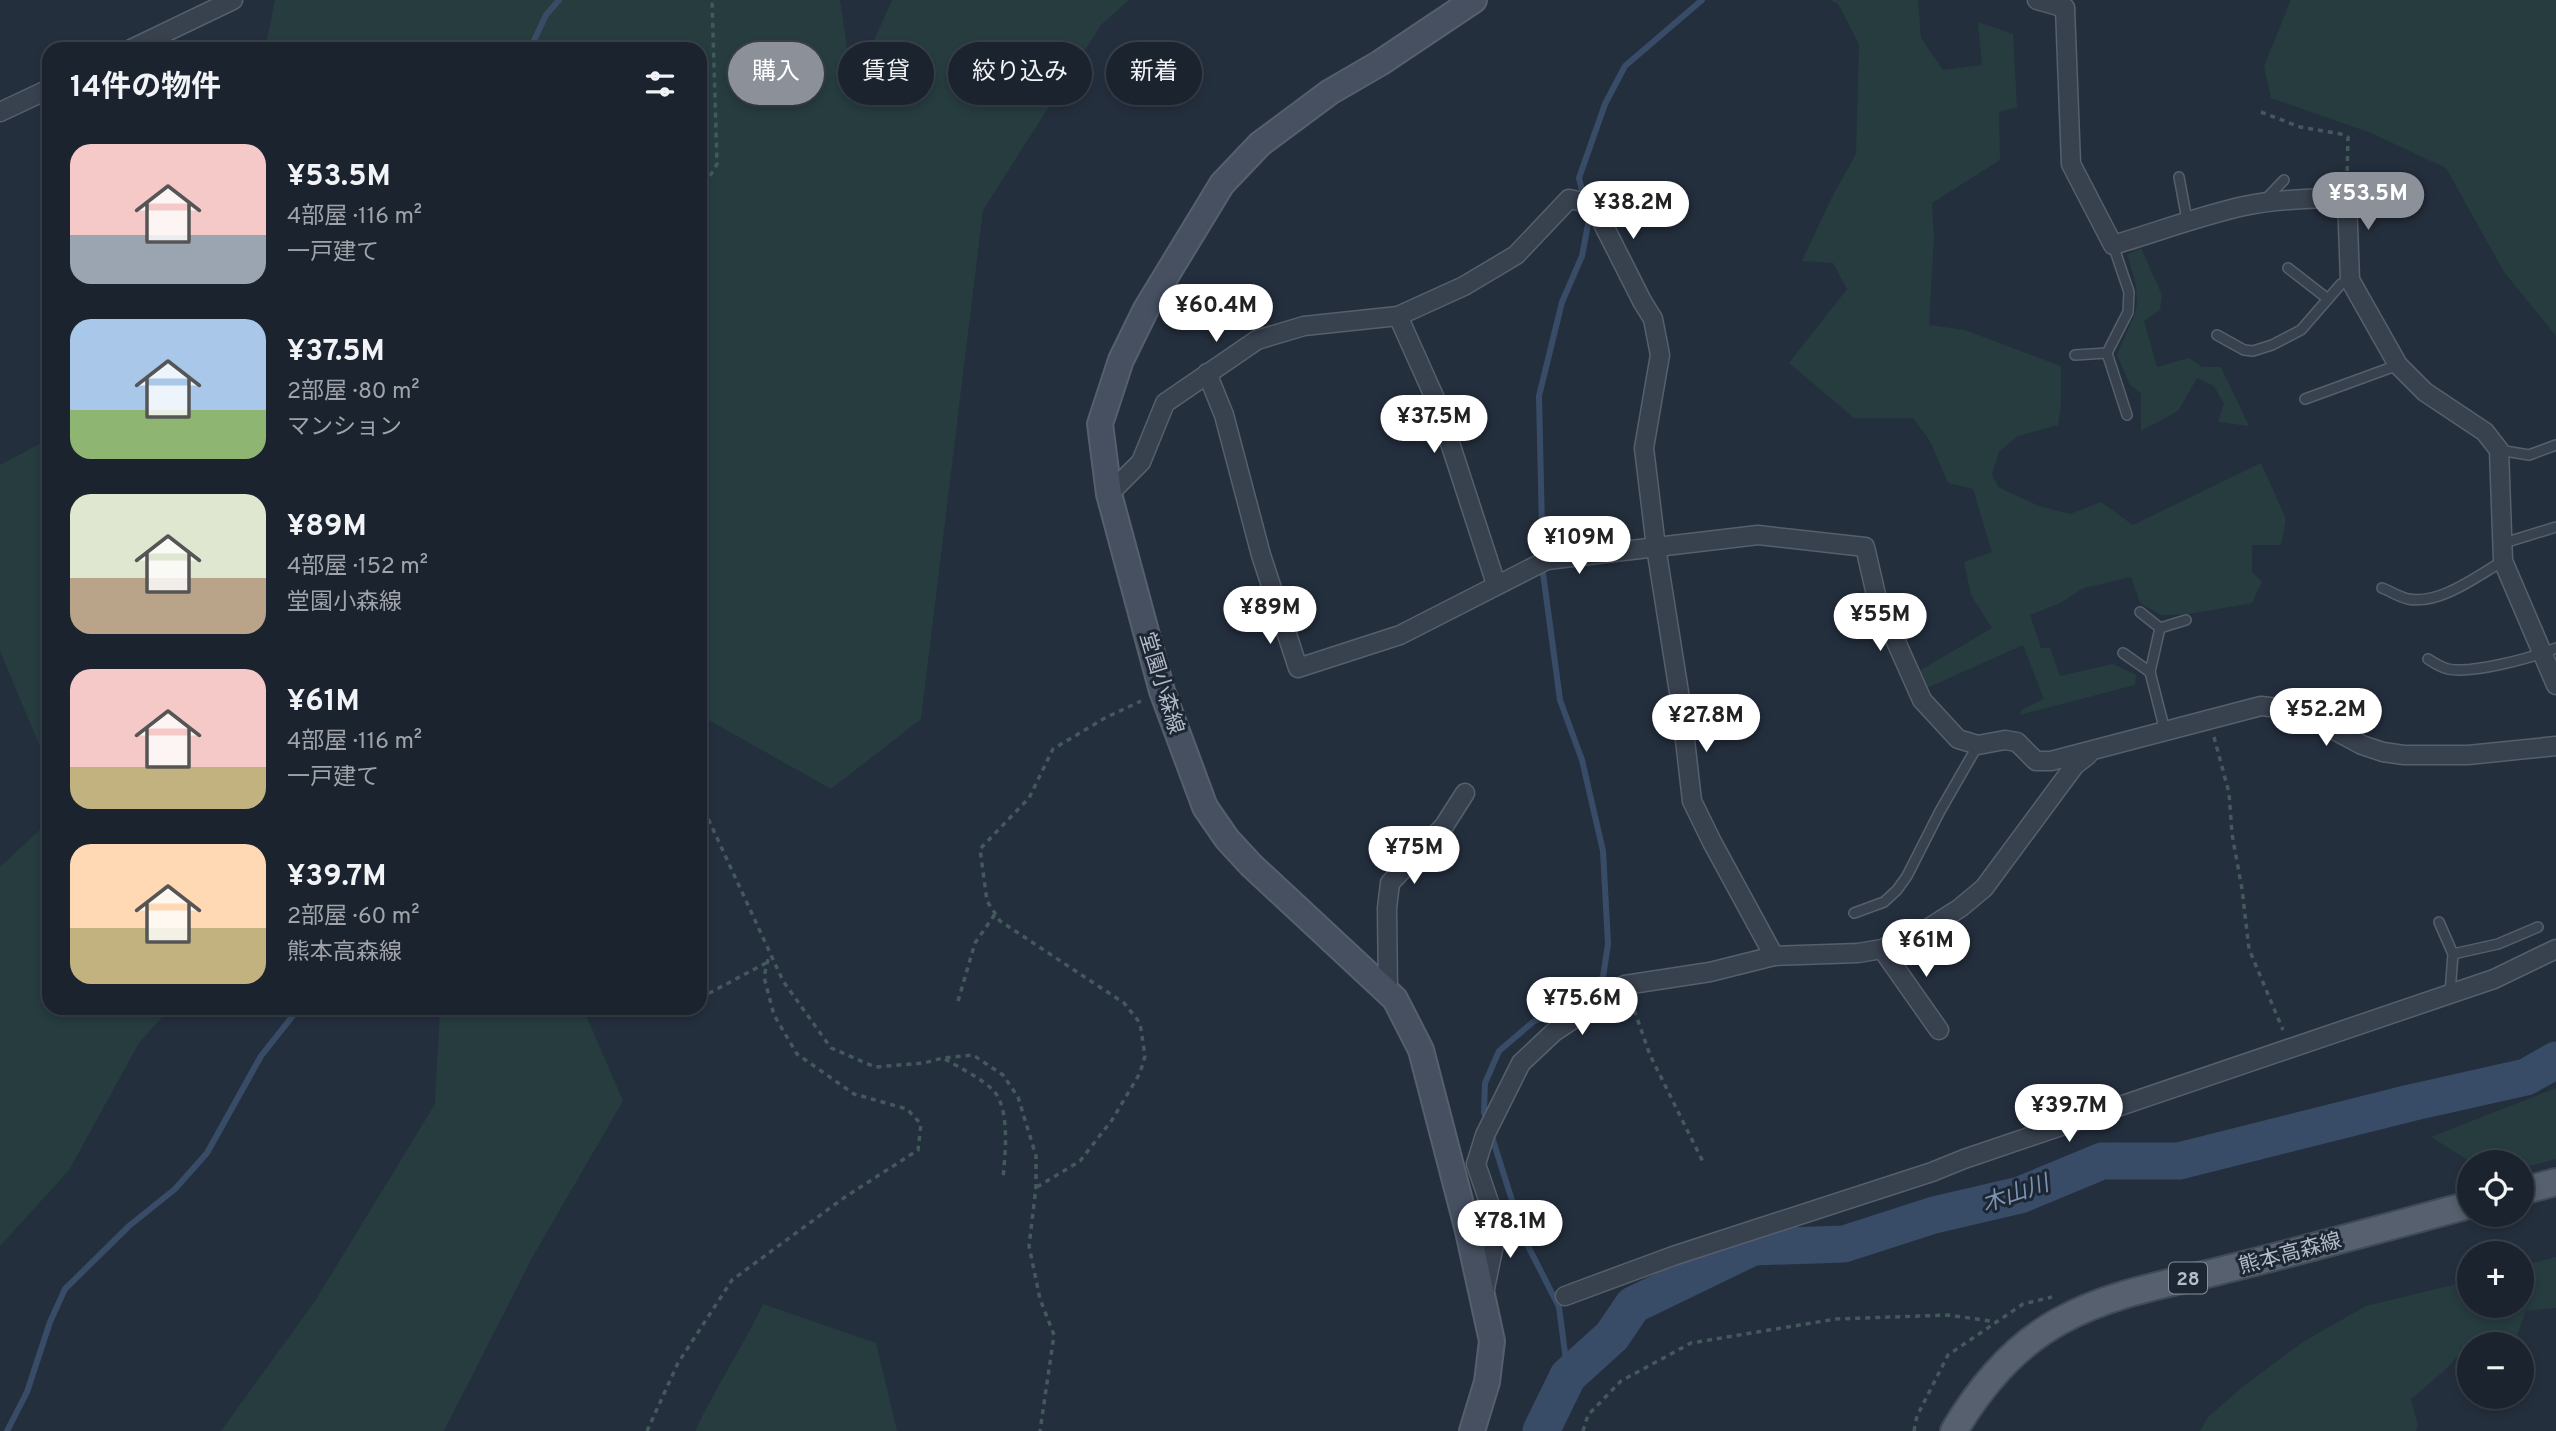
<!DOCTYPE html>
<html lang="ja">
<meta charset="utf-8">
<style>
:root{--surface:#1b232e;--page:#242b36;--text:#f1f3f6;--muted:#a0a4aa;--line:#39404a;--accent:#8c9099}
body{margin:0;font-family:Overpass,"Noto Sans JP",sans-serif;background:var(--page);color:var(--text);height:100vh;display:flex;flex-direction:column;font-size:26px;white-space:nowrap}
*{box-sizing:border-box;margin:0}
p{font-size:23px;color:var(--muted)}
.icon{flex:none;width:38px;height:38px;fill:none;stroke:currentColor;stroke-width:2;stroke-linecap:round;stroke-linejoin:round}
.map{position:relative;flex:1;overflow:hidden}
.sheet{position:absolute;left:42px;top:42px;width:665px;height:973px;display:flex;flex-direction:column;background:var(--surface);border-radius:21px;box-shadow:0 4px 10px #0003,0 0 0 2px var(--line)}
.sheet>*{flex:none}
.top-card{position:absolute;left:728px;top:42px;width:665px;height:63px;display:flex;gap:14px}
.fabs{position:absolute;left:2457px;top:1150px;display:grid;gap:14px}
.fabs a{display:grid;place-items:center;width:77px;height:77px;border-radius:50%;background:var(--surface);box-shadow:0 4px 10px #0003,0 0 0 2px var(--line);font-size:35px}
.price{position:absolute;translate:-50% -60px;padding:0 16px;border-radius:24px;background:#fff;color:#222;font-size:23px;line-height:46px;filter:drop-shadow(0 2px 4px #0008)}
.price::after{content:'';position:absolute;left:50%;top:42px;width:21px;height:16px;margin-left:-10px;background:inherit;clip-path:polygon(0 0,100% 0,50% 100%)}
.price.active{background:var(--accent);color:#fff}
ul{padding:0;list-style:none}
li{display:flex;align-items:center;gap:21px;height:175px;padding:0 28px}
li span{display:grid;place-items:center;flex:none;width:196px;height:140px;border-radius:21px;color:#555}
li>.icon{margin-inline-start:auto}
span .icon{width:84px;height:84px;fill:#fffc;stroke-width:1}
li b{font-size:30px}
h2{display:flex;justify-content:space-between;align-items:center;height:84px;padding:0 28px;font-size:30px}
.tag{padding:0 24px;border-radius:32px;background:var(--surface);box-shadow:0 4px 10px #0003,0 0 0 2px var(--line);font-size:24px;line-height:63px}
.tag.active{background:var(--accent);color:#fff}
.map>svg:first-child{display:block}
.green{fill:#263c3f}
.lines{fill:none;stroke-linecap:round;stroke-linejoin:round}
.stream{stroke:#394c67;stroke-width:6}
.river{stroke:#394c67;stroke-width:37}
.lane-casing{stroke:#565f6c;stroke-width:12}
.street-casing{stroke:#565f6c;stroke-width:21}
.secondary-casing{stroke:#565f6c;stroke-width:28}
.primary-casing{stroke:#414a57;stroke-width:30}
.path{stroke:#44595c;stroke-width:3.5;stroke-dasharray:5 5;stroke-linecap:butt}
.lane{stroke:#38414e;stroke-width:9}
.street{stroke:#38414e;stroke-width:18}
.secondary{stroke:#465061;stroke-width:24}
.primary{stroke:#56606e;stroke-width:26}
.labels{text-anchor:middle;stroke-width:6;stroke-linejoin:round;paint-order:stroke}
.shield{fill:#1d2633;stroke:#878f9c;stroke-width:2}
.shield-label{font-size:19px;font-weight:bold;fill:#b4bcc9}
.street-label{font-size:21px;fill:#b4bcc9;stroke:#1d2633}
.water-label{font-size:23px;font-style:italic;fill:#7c92b1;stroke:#1d2633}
</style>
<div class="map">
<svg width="2556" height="1431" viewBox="0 0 2556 1431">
<rect width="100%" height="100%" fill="#242f3e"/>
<g class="green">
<polygon points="275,0 840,0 853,87 892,0 1129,0 1101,25 983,210 921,719 831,789 700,715 700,49 265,49"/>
<polygon points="1830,0 1918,0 1921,38 1943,70 1982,65 1978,22 2013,34 2017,107 1999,112 2000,160 1932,203 1934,237 1929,325 1965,330 2061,366 2061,405 2058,425 2018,436 1999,452 1992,474 1998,487 2039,506 2070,514 2101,502 2133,525 2261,463 2286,519 2281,545 2252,545 2252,572 2262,582 2252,603 2189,614 2161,615 2140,603 2131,577 2084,588 2060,603 2030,615 2041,648 2050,648 2060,676 2113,664 2136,675 2135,685 2019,715 2023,709 2044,699 2023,645 1927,688 1919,671 1992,628 1971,595 1964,562 1992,552 1973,489 1948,483 1930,441 1913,418 1854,418 1789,363 1847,289 1833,263 1802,261 1831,199 1856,154 1859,44 1838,4"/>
<polygon points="2291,0 2556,0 2556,336 2504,272 2446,168 2371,133 2271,98 2264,66"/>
<path d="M2141,248L2162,295L2160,310L2144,321L2157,367L2189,358L2202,367H2221L2249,426L2218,422L2224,404L2214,386L2197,378L2178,411L2141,431V393L2130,385L2117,355C2137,306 2145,310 2127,255Z"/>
<polygon points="49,439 49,768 0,651 0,465"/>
<polygon points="49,810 49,1008 170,1008 139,1043 69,1170 0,1246 0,867 41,829"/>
<polygon points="440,1008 583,1008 623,1101 533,1256 444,1431 221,1431 315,1301 435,1104"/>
<polygon points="2556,1088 2556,1159 2522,1168 2522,1162 2477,1162 2466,1159 2431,1137"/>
<polygon points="2556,1257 2556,1308 2526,1311 2514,1344 2469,1344 2445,1370 2411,1399 2418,1427 2415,1431 2200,1431 2208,1417 2245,1385 2303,1342 2366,1306 2469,1281 2469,1306 2522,1306 2522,1266"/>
<path d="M763,1304L876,1343L897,1431H695C716,1387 742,1348 763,1304Z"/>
</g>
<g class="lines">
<g class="stream">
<polyline points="530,49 546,15 559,0"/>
<polyline points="1487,1121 1484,1112 1485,1083 1499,1051 1533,1022 1578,1000 1603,977 1608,944 1603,851 1582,760 1560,700 1543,573 1539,396 1562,302 1582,256 1589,219 1579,178 1605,104 1625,66 1702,0"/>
<polyline points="1491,1134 1524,1238 1559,1307 1568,1376"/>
<polyline points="7,1431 27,1392 50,1322 65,1289 129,1226 175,1189 207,1153 261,1056 299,1008"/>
</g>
<polyline class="river" points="1541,1431 1568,1376 1612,1336 1633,1305 1753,1247 1844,1244 1934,1215 2020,1195 2102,1161 2179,1161 2410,1103 2526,1077 2556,1060"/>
<defs>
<g id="lane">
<polyline points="2179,177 2187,220"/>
<polyline points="2266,199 2284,180"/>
<polyline points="2288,268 2328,299"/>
<polyline points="2217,335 2244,350 2253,351 2272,345 2301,330 2341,284 2350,280"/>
<polyline points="2107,353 2127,415"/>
<polyline points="2075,355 2107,353 2128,312 2129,292 2113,245"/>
<polyline points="2305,399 2398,365"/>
<polyline points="2499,450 2529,455 2556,445"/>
<polyline points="2504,543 2556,527"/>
<path d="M2382,588C2390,591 2399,597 2408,599C2440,605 2477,576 2503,561"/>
<polyline points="2140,612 2160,628 2150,672"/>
<polyline points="2160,628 2186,620"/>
<polyline points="2123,653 2150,672 2165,731"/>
<path d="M2428,659C2434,663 2440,667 2448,669C2472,674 2532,658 2556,648"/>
<polyline points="1854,913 1884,902 1897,890 1907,876 1940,811 1978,745"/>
<polyline points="2439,922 2453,954 2450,993"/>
<polyline points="2453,954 2498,944 2538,927"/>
</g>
<g id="street">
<polyline points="2037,0 2065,8"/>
<path d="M2065,8L2071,164L2113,245C2157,232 2199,216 2244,206C2278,199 2312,198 2347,198L2350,280L2398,365L2425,392L2485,432L2499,450L2503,561L2556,685"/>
<polyline points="131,49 233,0"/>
<polyline points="0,112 49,89"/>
<polyline points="1398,316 1437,403 1496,584"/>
<polyline points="1207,373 1224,415 1261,555 1298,668 1400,635 1547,560 1758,535 1865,547 1877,599 1922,700 1958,739 1978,745 2005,740 2017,742 2036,761 2051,761 2261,706 2288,709 2306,715 2362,745 2383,752 2404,755 2468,755 2556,746"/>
<polyline points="1109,494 1141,462 1165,403 1257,340 1304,326 1398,316 1464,286 1516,255 1569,199 1593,204 1642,301 1653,319 1660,355 1644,448 1656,547 1681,705 1692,801 1712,842 1774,956"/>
<polyline points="1882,949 1939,1030"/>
<polyline points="1388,992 1387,908 1390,883 1444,826 1465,793"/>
<polyline points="1484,1293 1495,1240 1495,1220 1476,1164 1485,1135 1521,1063 1554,1032 1625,985 1710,972 1774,956 1858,953 1882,949 1927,929 1960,908 1984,888 2075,765 2088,755"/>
<polyline points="1565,1296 1673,1256 1932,1172 1964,1159 2494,979 2556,949"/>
</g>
<polyline id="secondary" points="1472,1431 1487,1382 1492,1341 1468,1231 1421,1050 1395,999 1251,865 1227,839 1205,807 1162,691 1109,494 1100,424 1121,360 1146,309 1222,184 1260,144 1330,92 1380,63 1474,0"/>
<g id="primary">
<polyline points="2522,1191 2556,1182"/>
<path d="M1954,1431C1980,1387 2014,1346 2060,1321C2112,1292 2170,1284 2227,1269C2308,1249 2388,1227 2469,1205"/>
</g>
</defs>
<use href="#lane" class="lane-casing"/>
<use href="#street" class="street-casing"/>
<use href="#secondary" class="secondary-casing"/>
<use href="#primary" class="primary-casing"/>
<g class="path">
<polyline points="2261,112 2300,127 2341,134 2348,137 2347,179"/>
<polyline points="700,193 717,164 712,0"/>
<polyline points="2214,737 2229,793 2232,834 2242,889 2249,949 2283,1030"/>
<polyline points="700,801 783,981 831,1048 875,1067 924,1063 943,1058 973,1055 1003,1075 1018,1097 1036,1156 1036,1187 1029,1246 1040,1299 1054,1335 1040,1431"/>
<polyline points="700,998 766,963"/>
<polyline points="958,1001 975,943 995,914"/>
<polyline points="1631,1001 1650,1055 1703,1162"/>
<path d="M945,1059C960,1068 979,1077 992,1089C1011,1107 1005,1155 1003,1179"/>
<polyline points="1037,1187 1080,1161 1112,1120 1140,1073 1145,1056 1140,1023 1124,1003 1000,921 987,901 980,849 1029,798 1053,749 1105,718 1141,701"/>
<polyline points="647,1431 678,1363 732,1280 845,1197 918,1150 921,1124 907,1109 854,1094 797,1054 774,1015 764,977 769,955"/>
<polyline points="1583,1431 1588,1415 1621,1381 1691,1343 1836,1319 1949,1315 1996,1322"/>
<polyline points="1914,1431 1917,1416 1948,1355 2023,1304 2052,1297"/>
</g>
<use href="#lane" class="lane"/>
<use href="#street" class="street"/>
<use href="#secondary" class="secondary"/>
<use href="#primary" class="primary"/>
</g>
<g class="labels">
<rect class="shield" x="2169" y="1262.5" width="38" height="31" rx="5"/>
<g class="shield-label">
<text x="2188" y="1285">28</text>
</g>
<g class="street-label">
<text transform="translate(1162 683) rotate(73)" y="7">堂園小森線</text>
<text transform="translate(2290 1253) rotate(-15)" y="7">熊本高森線</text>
</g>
<g class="water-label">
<text transform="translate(2015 1193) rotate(-19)" y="8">木山川</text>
</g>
</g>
</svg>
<div class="fabs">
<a><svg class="icon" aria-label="locate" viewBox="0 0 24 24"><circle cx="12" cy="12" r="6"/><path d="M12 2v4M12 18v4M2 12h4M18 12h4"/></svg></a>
<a>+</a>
<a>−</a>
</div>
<b class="price active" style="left:2368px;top:232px">¥53.5M</b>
<b class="price" style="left:1633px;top:241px">¥38.2M</b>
<b class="price" style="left:1216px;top:344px">¥60.4M</b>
<b class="price" style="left:1434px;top:455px">¥37.5M</b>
<b class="price" style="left:1579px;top:576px">¥109M</b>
<b class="price" style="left:1270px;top:646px">¥89M</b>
<b class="price" style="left:1880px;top:653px">¥55M</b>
<b class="price" style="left:2326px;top:748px">¥52.2M</b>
<b class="price" style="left:1706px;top:754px">¥27.8M</b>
<b class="price" style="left:1414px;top:886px">¥75M</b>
<b class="price" style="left:1926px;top:979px">¥61M</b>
<b class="price" style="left:1582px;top:1037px">¥75.6M</b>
<b class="price" style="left:2069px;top:1144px">¥39.7M</b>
<b class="price" style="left:1510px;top:1260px">¥78.1M</b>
<div class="top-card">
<a class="tag active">購入</a>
<a class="tag">賃貸</a>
<a class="tag">絞り込み</a>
<a class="tag">新着</a>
</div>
<section class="sheet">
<h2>14件の物件<svg class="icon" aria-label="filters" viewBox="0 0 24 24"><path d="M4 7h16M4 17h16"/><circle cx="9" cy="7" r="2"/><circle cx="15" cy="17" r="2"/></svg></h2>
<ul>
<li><span style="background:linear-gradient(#f6c9c9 65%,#9aa5b1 0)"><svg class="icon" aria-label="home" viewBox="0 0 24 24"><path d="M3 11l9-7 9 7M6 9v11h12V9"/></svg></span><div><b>¥53.5M</b><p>4部屋 · 116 m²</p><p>一戸建て</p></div></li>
<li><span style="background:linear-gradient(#a9c7e8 65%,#8fb573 0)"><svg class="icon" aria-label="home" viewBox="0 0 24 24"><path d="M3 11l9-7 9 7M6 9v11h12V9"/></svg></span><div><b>¥37.5M</b><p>2部屋 · 80 m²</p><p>マンション</p></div></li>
<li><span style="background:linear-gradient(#dfe7d0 60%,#b9a48a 0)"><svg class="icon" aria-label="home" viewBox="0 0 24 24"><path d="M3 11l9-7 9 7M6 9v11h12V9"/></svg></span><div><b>¥89M</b><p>4部屋 · 152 m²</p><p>堂園小森線</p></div></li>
<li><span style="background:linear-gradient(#f6c9c9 70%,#c2b280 0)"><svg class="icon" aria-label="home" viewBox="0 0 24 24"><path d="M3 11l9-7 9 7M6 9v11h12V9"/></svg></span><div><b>¥61M</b><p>4部屋 · 116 m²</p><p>一戸建て</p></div></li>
<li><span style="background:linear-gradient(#ffd9b3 60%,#c2b280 0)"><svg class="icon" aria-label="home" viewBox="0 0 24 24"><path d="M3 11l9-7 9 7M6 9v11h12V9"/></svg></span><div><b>¥39.7M</b><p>2部屋 · 60 m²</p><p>熊本高森線</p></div></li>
</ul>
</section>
</div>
